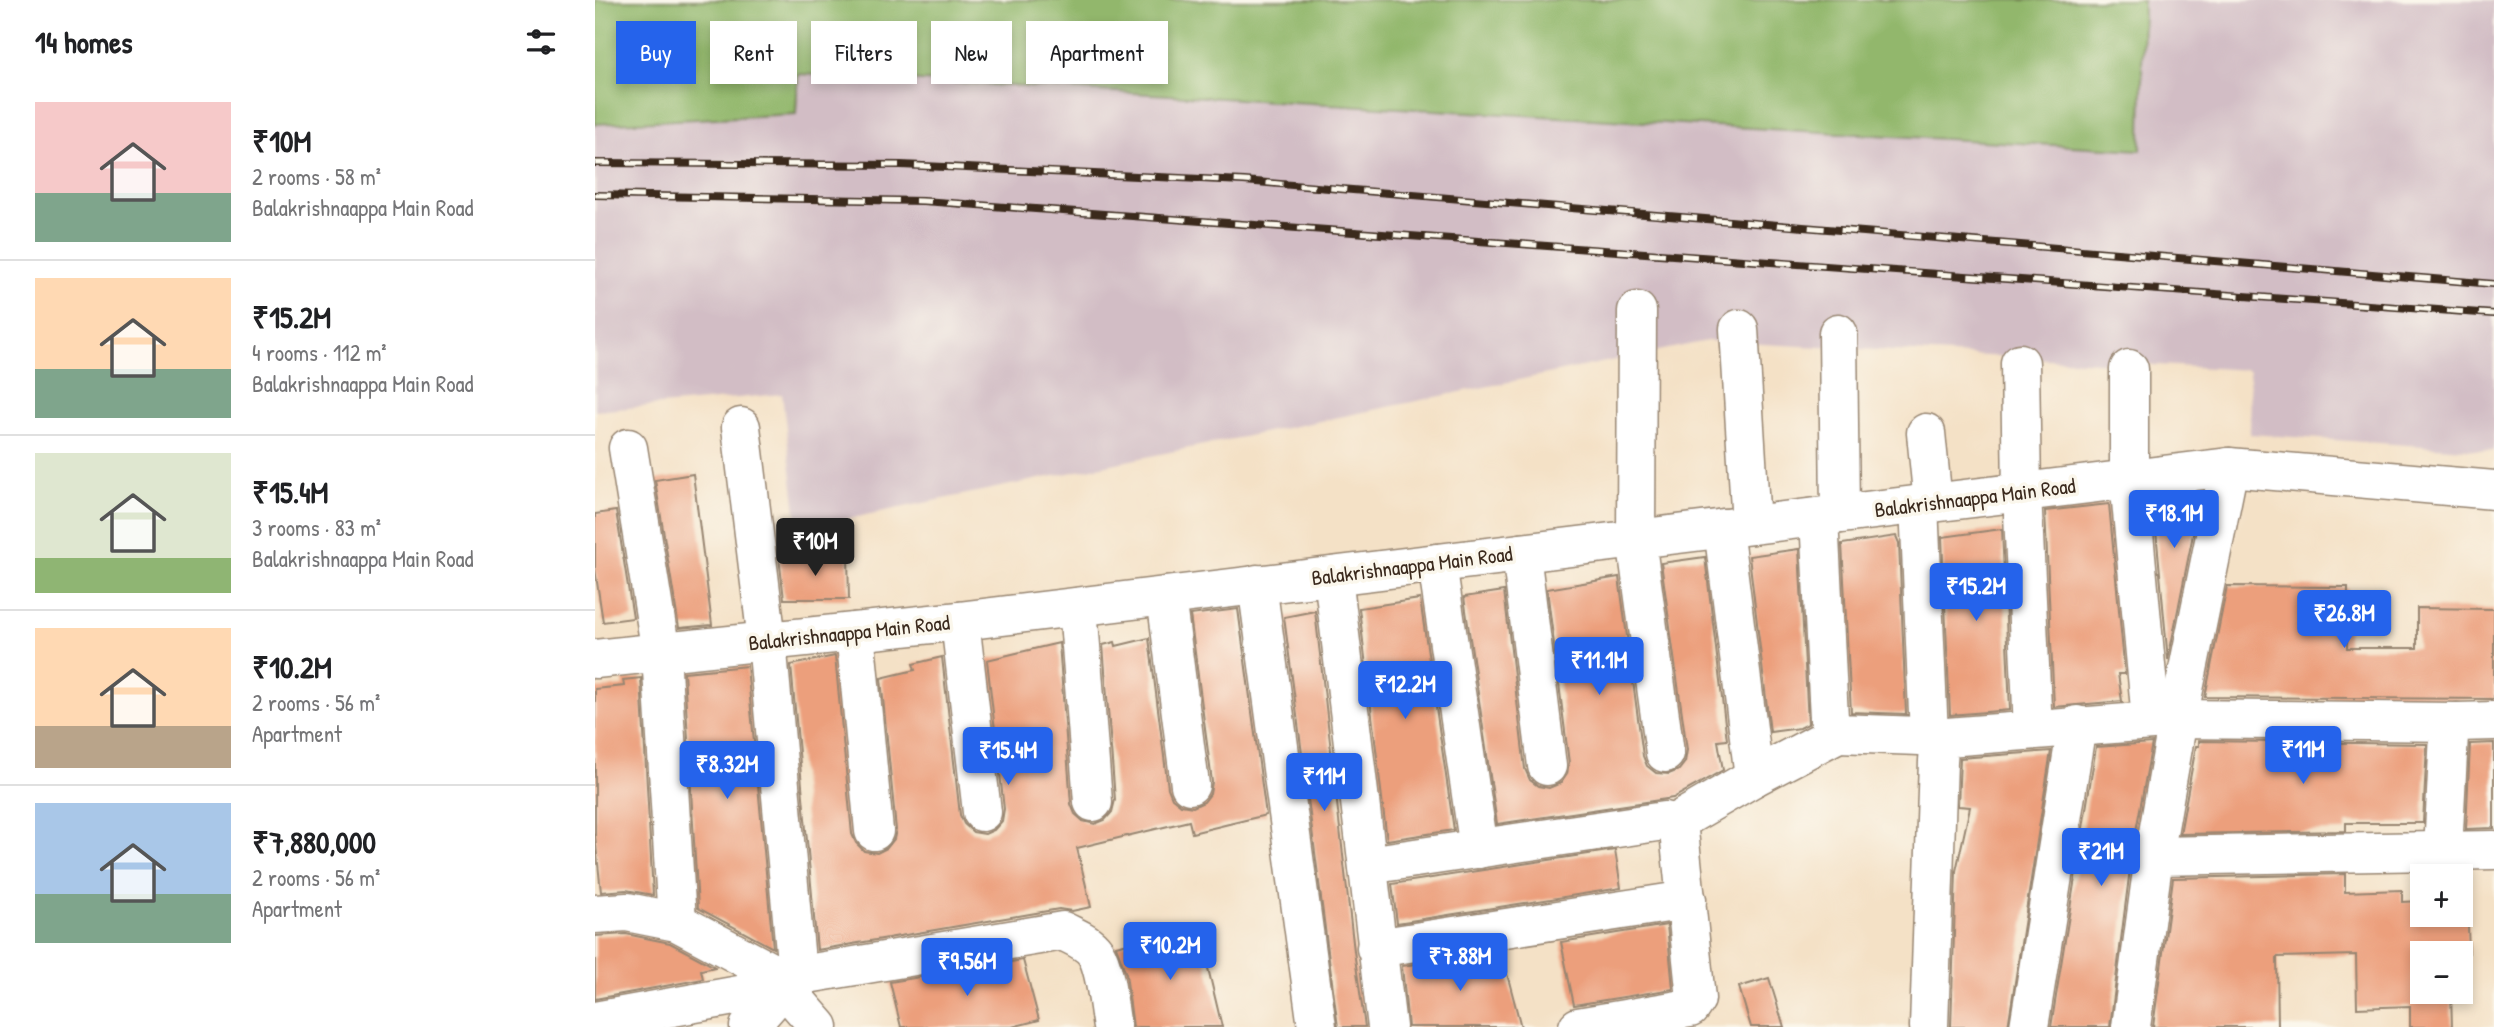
<!DOCTYPE html>
<meta charset="utf-8">
<style>
:root{--surface:#fff;--page:#f2f2f2;--text:#202124;--muted:#757577;--line:#e0e0e0;--accent:#2563eb}
body{margin:0;font-family:"Patrick Hand",sans-serif;background:var(--page);color:var(--text);height:100vh;display:flex;flex-direction:column;font-size:26px;white-space:nowrap}
*{box-sizing:border-box;margin:0}
p{font-size:23px;color:var(--muted)}
.icon{flex:none;width:38px;height:38px;fill:none;stroke:currentColor;stroke-width:2;stroke-linecap:round;stroke-linejoin:round}
.map{position:relative;flex:1;overflow:hidden}
.details{display:flex;flex-direction:column;background:var(--surface);width:595px}
.details>*{flex:none}
.banner{position:absolute;left:21px;top:21px;width:665px;height:63px;display:flex;gap:14px}
.controls{position:absolute;left:1815px;top:864px;display:grid;gap:14px}
.controls a{display:grid;place-items:center;width:63px;height:63px;border-radius:0px;background:var(--surface);box-shadow:0 4px 10px #0003;font-size:35px}
.price{position:absolute;translate:-50% -60px;padding:0 16px;border-radius:7px;background:var(--accent);color:#fff;font-size:23px;line-height:46px;filter:drop-shadow(0 2px 4px #0008)}
.price::after{content:'';position:absolute;left:50%;top:42px;width:21px;height:16px;margin-left:-10px;background:inherit;clip-path:polygon(0 0,100% 0,50% 100%)}
.price.selected{background:#222;color:#fff}
ul{padding:0;list-style:none}
li{display:flex;align-items:center;gap:21px;height:175px;padding:0 35px}
li+li{border-top:2px solid var(--line)}
li span{display:grid;place-items:center;flex:none;width:196px;height:140px;border-radius:0px;color:#555}
li>.icon{margin-inline-start:auto}
span .icon{width:84px;height:84px;fill:#fffc;stroke-width:1}
li b{font-size:30px}
h2{display:flex;justify-content:space-between;align-items:center;height:84px;padding:0 35px;font-size:30px}
.chip{padding:0 24px;border-radius:0px;background:var(--surface);box-shadow:0 4px 10px #0003;font-size:24px;line-height:63px}
.chip.selected{background:var(--accent);color:#fff}
main{display:flex;flex:1;min-height:0}
.map>svg:first-child{display:block}
.industrial{fill:#d2bdc5}
.forest{fill:#92b76c;stroke:#667045;stroke-width:2}
.building{fill:#ec9f7b}
.lines{fill:none;stroke-linecap:round;stroke-linejoin:round}
.minor-casing{stroke:#988672;stroke-width:41}
.tertiary-casing{stroke:#988672;stroke-width:41}
.minor{stroke:#fff;stroke-width:38}
.tertiary{stroke:#fff;stroke-width:38}
.rail-casing{stroke:#3b2a1e;stroke-width:8}
.rail{stroke:#fbf7ec;stroke-width:5;stroke-dasharray:16;stroke-linecap:butt}
.labels{text-anchor:middle;stroke-width:7;stroke-linejoin:round;paint-order:stroke}
.street-label{font-size:21px;fill:#3b2a1e;stroke:#fbf7ec}
</style>
<main>
<section class="details">
<h2>14 homes<svg class="icon" aria-label="filters" viewBox="0 0 24 24"><path d="M4 7h16M4 17h16"/><circle cx="9" cy="7" r="2"/><circle cx="15" cy="17" r="2"/></svg></h2>
<ul>
<li><span style="background:linear-gradient(#f6c9c9 65%,#7fa58c 0)"><svg class="icon" aria-label="home" viewBox="0 0 24 24"><path d="M3 11l9-7 9 7M6 9v11h12V9"/></svg></span><div><b>₹10M</b><p>2 rooms · 58 m²</p><p>Balakrishnaappa Main Road</p></div></li>
<li><span style="background:linear-gradient(#ffd9b3 65%,#7fa58c 0)"><svg class="icon" aria-label="home" viewBox="0 0 24 24"><path d="M3 11l9-7 9 7M6 9v11h12V9"/></svg></span><div><b>₹15.2M</b><p>4 rooms · 112 m²</p><p>Balakrishnaappa Main Road</p></div></li>
<li><span style="background:linear-gradient(#dfe7d0 75%,#8fb573 0)"><svg class="icon" aria-label="home" viewBox="0 0 24 24"><path d="M3 11l9-7 9 7M6 9v11h12V9"/></svg></span><div><b>₹15.4M</b><p>3 rooms · 83 m²</p><p>Balakrishnaappa Main Road</p></div></li>
<li><span style="background:linear-gradient(#ffd9b3 70%,#b9a48a 0)"><svg class="icon" aria-label="home" viewBox="0 0 24 24"><path d="M3 11l9-7 9 7M6 9v11h12V9"/></svg></span><div><b>₹10.2M</b><p>2 rooms · 56 m²</p><p>Apartment</p></div></li>
<li><span style="background:linear-gradient(#a9c7e8 65%,#7fa58c 0)"><svg class="icon" aria-label="home" viewBox="0 0 24 24"><path d="M3 11l9-7 9 7M6 9v11h12V9"/></svg></span><div><b>₹7,880,000</b><p>2 rooms · 56 m²</p><p>Apartment</p></div></li>
</ul>
</section>
<div class="map">
<svg width="1899" height="1027" viewBox="0 0 1899 1027">
<rect width="100%" height="100%" fill="#fbf7ec"/>
<filter id="ink" filterUnits="userSpaceOnUse"><feTurbulence type="fractalNoise" baseFrequency=".0143" numOctaves="2"/><feDisplacementMap in="SourceGraphic" scale="14" xChannelSelector="R" yChannelSelector="G"/><feConvolveMatrix kernelMatrix="1 2 1 2 8 2 1 2 1" color-interpolation-filters="sRGB"/></filter>
<filter id="wash" filterUnits="userSpaceOnUse"><feTurbulence type="fractalNoise" baseFrequency=".00686" numOctaves="4" result="noise"/><feDisplacementMap in="SourceGraphic" scale="28" xChannelSelector="R" yChannelSelector="G"/><feGaussianBlur stdDeviation="1.57" result="paint"/><feColorMatrix in="noise" values="0 0 0 0 0 0 0 0 0 0 0 0 0 0 0 0 0 1.4 0 .05"/><feComposite in="paint" operator="in"/></filter>
<g filter="url(#wash)">
<rect width="100%" height="100%" fill="#f4e1c6"/>
<polygon class="industrial" points="0,0 1899,0 1899,451 1655,434 1654,370 1112,341 203,529 187,394 0,411"/>
<polygon class="forest" points="0,0 1548,0 1546,150 203,74 201,114 0,124"/>
<g id="blocks">
<g class="building">
<polygon points="98,474 117,625 84,628 60,480"/>
<polygon points="1598,493 1606,494 1573,660 1558,498"/>
<polygon points="1514,504 1530,674 1523,674 1527,701 1459,707 1450,511"/>
<polygon points="21,511 38,618 8,622 0,569 0,514"/>
<polygon points="1407,529 1415,710 1355,715 1347,537"/>
<polygon points="1301,536 1304,543 1311,714 1256,712 1247,544"/>
<polygon points="1204,549 1213,724 1205,728 1175,732 1154,556"/>
<polygon points="253,556 254,599 189,599 184,557"/>
<polygon points="1110,557 1132,740 1123,741 1128,770 1078,798 902,824 869,597 909,591 930,769 935,780 943,786 954,788 966,783 972,774 974,763 952,589 1024,577 1048,756 1052,766 1061,773 1074,774 1084,770 1090,762 1092,750 1066,563"/>
<polygon points="1632,586 1753,587 1752,648 1822,648 1822,608 1899,609 1899,699 1610,697"/>
<polygon points="825,599 859,830 792,840 764,608"/>
<polygon points="643,609 671,815 597,833 594,821 482,848 496,907 477,911 464,909 222,950 196,665 240,656 257,834 261,843 269,851 282,853 292,848 299,839 301,830 286,678 320,670 318,664 347,657 365,815 369,824 378,832 390,834 399,830 407,821 409,809 392,660 464,643 476,804 480,814 488,821 500,824 510,820 517,812 520,800 508,645 520,642 521,646 554,638 573,788 577,798 586,805 598,807 609,802 615,794 617,782 595,615"/>
<polygon points="720,611 759,951 770,1027 743,1027 689,617"/>
<polygon points="152,666 178,948 103,908 89,672"/>
<polygon points="46,678 58,895 31,890 6,892 0,835 0,689 29,686 28,680"/>
<polygon points="1604,741 1832,744 1828,823 1751,823 1751,831 1585,834 1601,746 1604,746"/>
<polygon points="1557,743 1537,853 1515,1027 1456,1027 1501,747"/>
<polygon points="1899,743 1899,828 1871,829 1875,744"/>
<polygon points="1456,751 1413,1027 1356,1027 1361,871 1375,807 1363,806 1365,758"/>
<polygon points="1020,850 1026,888 802,923 797,884"/>
<polygon points="1750,874 1750,892 1807,890 1807,902 1827,901 1827,915 1866,915 1866,900 1872,900 1874,953 1827,954 1827,992 1856,992 1857,1027 1815,1027 1815,1006 1762,1008 1761,955 1682,957 1683,1027 1558,1027 1578,878"/>
<polygon points="1072,925 1078,989 979,1005 966,942"/>
<polygon points="603,926 627,1027 538,1027 531,974 521,946"/>
<polygon points="31,934 75,943 120,967 106,970 108,979 0,999 0,936"/>
<polygon points="906,951 926,1027 813,1027 807,966"/>
<polygon points="428,960 444,1020 417,1027 306,1027 295,982"/>
<polygon points="1174,978 1189,1027 1156,1027 1144,987"/>
</g>
</g>
</g>
<g filter="url(#ink)">
<use href="#blocks" fill-opacity="0" stroke="#988672" stroke-width="2"/>
<g class="lines">
<defs>
<g id="minor">
<polyline points="1042,311 1041,539 1070,753"/>
<polyline points="1144,329 1156,525"/>
<polyline points="1243,333 1245,514"/>
<polyline points="1425,363 1427,492 1438,730"/>
<polyline points="1534,369 1534,479 1556,720"/>
<polyline points="146,427 172,641 202,973"/>
<polyline points="1331,433 1338,503"/>
<polyline points="33,448 66,653 82,922"/>
<polyline points="1324,504 1334,736"/>
<polyline points="1224,517 1234,718 1238,728 1243,733 1352,737"/>
<polyline points="1128,528 1159,777"/>
<polyline points="926,553 952,766"/>
<polyline points="842,563 884,849"/>
<polyline points="738,576 792,1027"/>
<polyline points="662,584 722,1027"/>
<polyline points="571,596 595,785"/>
<polyline points="483,607 498,802"/>
<polyline points="365,621 387,812"/>
<polyline points="260,632 279,831"/>
<polyline points="1078,824 1159,777 1243,733"/>
<polyline points="1848,851 1854,734 1862,722 1899,721"/>
<polyline points="1559,856 1899,850"/>
<polyline points="773,865 1069,821 1078,824 1084,831 1101,999 1095,1008 983,1027"/>
<path d="M0,914L32,912L82,922L176,972L218,973L468,931C479,937 492,941 500,952C511,969 513,1006 517,1027"/>
<polyline points="781,948 1092,900"/>
<polyline points="176,972 224,1027"/>
<polyline points="0,1021 189,987"/>
<polyline points="154,1027 189,987"/>
<polyline points="1334,1027 1343,761 1344,748 1352,737 1583,719 1862,722"/>
<polyline points="1434,1027 1482,725"/>
<polyline points="1536,1027 1559,856 1583,719 1634,467"/>
</g>
<polyline id="tertiary" points="0,659 365,621 1634,467 1899,490"/>
</defs>
<use href="#minor" class="minor-casing"/>
<use href="#tertiary" class="tertiary-casing"/>
<use href="#minor" class="minor"/>
<use href="#tertiary" class="tertiary"/>
<defs>
<g id="rail">
<polyline points="0,163 306,165 649,181 1899,284"/>
<polyline points="0,195 328,201 1899,314"/>
</g>
</defs>
<use href="#rail" class="rail-casing"/>
<use href="#rail" class="rail"/>
</g>
</g>
<g class="labels">
<g class="street-label">
<text transform="translate(1380 498) rotate(-7)" y="7">Balakrishnaappa Main Road</text>
<text transform="translate(817 566) rotate(-7)" y="7">Balakrishnaappa Main Road</text>
<text transform="translate(254 633) rotate(-6)" y="7">Balakrishnaappa Main Road</text>
</g>
</g>
</svg>
<div class="controls">
<a>+</a>
<a>−</a>
</div>
<b class="price" style="left:1579px;top:550px">₹18.1M</b>
<b class="price selected" style="left:220px;top:578px">₹10M</b>
<b class="price" style="left:1381px;top:623px">₹15.2M</b>
<b class="price" style="left:1749px;top:650px">₹26.8M</b>
<b class="price" style="left:1004px;top:697px">₹11.1M</b>
<b class="price" style="left:810px;top:721px">₹12.2M</b>
<b class="price" style="left:1708px;top:786px">₹11M</b>
<b class="price" style="left:413px;top:787px">₹15.4M</b>
<b class="price" style="left:132px;top:801px">₹8.32M</b>
<b class="price" style="left:729px;top:813px">₹11M</b>
<b class="price" style="left:1506px;top:888px">₹21M</b>
<b class="price" style="left:575px;top:982px">₹10.2M</b>
<b class="price" style="left:865px;top:993px">₹7.88M</b>
<b class="price" style="left:372px;top:998px">₹9.56M</b>
<div class="banner">
<a class="chip selected">Buy</a>
<a class="chip">Rent</a>
<a class="chip">Filters</a>
<a class="chip">New</a>
<a class="chip">Apartment</a>
</div>
</div>
</main>
